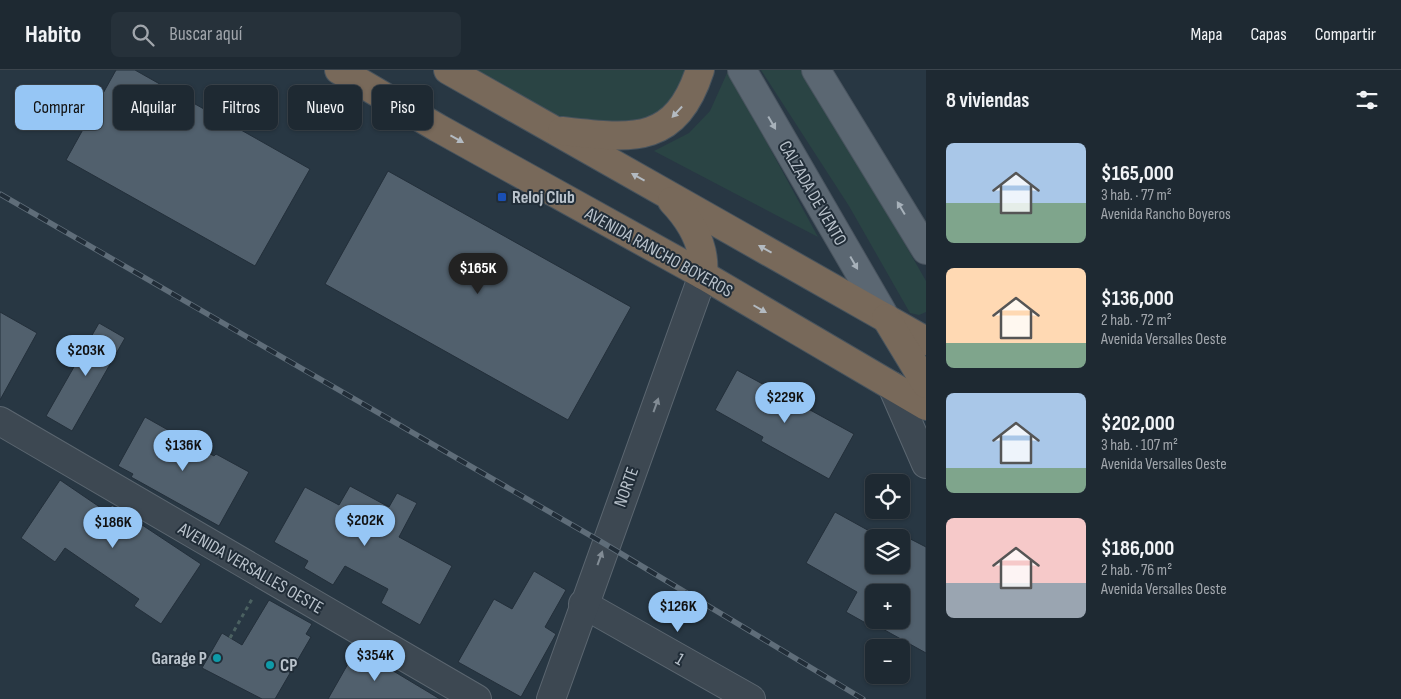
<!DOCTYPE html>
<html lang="es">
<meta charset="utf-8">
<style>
:root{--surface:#1e2932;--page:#26313a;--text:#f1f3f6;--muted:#a1a6ac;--line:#3c454d;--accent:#96c6f5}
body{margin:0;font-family:"Sofia Sans Condensed",sans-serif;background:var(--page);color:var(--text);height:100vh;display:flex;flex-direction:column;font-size:19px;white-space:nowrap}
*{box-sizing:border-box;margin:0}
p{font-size:16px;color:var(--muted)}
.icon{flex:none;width:28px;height:28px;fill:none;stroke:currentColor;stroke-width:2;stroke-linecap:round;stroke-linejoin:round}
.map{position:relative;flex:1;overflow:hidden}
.sheet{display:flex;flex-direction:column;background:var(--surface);width:475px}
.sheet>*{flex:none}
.guide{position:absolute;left:15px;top:15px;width:475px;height:45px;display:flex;gap:10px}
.buttons{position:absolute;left:865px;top:404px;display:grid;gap:10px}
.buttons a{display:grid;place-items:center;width:45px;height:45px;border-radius:8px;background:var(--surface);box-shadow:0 1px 4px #0004,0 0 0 1px var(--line);font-size:25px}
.price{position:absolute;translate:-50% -42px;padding:0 11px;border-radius:18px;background:var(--accent);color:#111;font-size:16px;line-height:32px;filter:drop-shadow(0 1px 2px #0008)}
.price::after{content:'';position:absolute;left:50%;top:30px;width:15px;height:11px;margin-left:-8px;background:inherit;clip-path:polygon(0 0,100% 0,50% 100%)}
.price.current{background:#222;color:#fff}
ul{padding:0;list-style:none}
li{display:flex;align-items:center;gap:15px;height:125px;padding:0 20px}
li span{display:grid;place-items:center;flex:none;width:140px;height:100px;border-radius:8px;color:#555}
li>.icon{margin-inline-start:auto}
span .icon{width:60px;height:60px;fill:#fffc;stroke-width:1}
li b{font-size:21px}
h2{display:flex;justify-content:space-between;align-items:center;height:60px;padding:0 20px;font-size:21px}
.pill{padding:0 18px;border-radius:8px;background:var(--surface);box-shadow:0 1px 4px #0004,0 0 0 1px var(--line);font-size:18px;line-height:45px}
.pill.current{background:var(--accent);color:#111}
header{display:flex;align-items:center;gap:30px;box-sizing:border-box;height:70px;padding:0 25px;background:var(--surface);border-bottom:1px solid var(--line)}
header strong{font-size:24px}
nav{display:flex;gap:28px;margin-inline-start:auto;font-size:18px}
.search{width:350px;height:45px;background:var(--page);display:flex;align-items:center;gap:12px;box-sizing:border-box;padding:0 18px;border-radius:8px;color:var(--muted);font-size:19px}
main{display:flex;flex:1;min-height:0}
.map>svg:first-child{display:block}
.green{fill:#2a4444}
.building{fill:#51606d;stroke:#232f3a;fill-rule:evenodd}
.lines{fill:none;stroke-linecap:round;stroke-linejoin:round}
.minor-casing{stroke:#5b6670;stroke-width:30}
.major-casing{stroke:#49545f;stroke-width:30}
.highway-casing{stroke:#47535d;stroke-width:30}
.path{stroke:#4b6161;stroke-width:3;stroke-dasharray:4 4;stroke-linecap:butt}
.minor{stroke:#3d4852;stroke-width:28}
.major{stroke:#5b6772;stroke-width:28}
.highway{stroke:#78695a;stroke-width:28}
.rail-casing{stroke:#5f6d79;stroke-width:5.5}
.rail{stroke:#212d38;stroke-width:4;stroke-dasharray:11;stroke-linecap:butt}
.oneway{fill:#b3bac1}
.oneway2{fill:#a7b1ba}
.oneway3{fill:#828c95}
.transit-dot{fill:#1a4fb4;stroke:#212d38;stroke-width:2}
.culture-dot{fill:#0f9aa8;stroke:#212d38;stroke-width:2}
.labels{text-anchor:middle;stroke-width:4;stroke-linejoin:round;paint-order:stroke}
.street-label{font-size:18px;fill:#bac3cc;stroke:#212d38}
.poi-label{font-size:18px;font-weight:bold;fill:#bac3cc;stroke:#212d38;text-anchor:start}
</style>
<header>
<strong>Habito</strong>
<div class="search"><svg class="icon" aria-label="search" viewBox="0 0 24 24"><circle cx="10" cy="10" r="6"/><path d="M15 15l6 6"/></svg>Buscar aquí</div>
<nav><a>Mapa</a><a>Capas</a><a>Compartir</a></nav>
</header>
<main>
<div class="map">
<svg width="926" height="629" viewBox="0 0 926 629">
<rect width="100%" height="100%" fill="#283743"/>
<g class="green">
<polygon points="455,0 698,0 660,57 585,63"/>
<polygon points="761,0 802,0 841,62 926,211 926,242 919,245 910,243 849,136"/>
<polygon points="728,1 818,167 654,81 689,63 710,41"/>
</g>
<g class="building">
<polygon points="116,0 135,0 310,99 255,196 66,90"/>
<polygon points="388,101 631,237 568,350 325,214"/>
<polygon points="0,242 37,263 0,330"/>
<polygon points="99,253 125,268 72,361 46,346"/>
<polygon points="737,300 854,364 829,409 761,371 763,367 715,340"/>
<polygon points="145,347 214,386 216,384 249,402 219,456 131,407 133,404 118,396"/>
<polygon points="60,410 107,442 112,435 201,494 161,554 134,536 139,529 65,478 55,492 21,468"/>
<polygon points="350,416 389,437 397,423 417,433 399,467 452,496 420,555 381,533 388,519 345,496 333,515 304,498 308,491 274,472 305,417 339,435"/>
<path d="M835,442L882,468H874V495H901V468H886L891,459L926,477V583L872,553L871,556L846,542L857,522L806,493ZM874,522H901V550H874Z"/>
<polygon points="534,501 566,520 545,557 556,564 521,627 458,592 494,529 512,539"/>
<polygon points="269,530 312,554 306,564 311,567 275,629 262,629 202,598 222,563 242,575"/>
<polygon points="357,578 391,597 390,599 440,629 328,629"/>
</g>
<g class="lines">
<defs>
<g id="minor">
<polyline points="892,316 926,394"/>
<polyline points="0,351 477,629"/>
<polyline points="583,534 751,629"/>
<polyline points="551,629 703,205"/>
</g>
<g id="major">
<polyline points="742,0 884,245"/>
<polyline points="816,0 926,180"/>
</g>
<g id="highway">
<polyline points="339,0 438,58 703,205 926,336"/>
<polyline points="448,0 926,271"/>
<path d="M562,61C630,68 675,77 700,0"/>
<path d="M672,131C691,151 706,176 703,205"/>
<polyline points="886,248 926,314"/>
</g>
</defs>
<use href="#minor" class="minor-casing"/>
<use href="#major" class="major-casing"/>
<use href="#highway" class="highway-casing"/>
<polyline class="path" points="230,568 252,529"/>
<use href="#minor" class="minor"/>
<use href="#major" class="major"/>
<use href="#highway" class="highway"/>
<defs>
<polyline id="rail" points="0,124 605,474 863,629"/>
</defs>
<use href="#rail" class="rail-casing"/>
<use href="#rail" class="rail"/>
</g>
<defs><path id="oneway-solid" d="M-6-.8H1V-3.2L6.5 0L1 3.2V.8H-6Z" transform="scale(1.25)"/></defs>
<g class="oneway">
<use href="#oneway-solid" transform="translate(677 42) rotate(133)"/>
<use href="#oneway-solid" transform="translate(457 69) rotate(29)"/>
<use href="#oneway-solid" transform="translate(638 107) rotate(-151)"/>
<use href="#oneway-solid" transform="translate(765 179) rotate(-151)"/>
<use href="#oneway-solid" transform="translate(760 239) rotate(30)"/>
</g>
<g class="oneway2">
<use href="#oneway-solid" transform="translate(772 53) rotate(60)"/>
<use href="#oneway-solid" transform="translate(901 138) rotate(-121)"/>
<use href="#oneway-solid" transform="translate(854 193) rotate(60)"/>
</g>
<g class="oneway3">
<use href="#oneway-solid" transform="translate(656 335) rotate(-70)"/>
<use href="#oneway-solid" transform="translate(600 488) rotate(-70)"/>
</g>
<rect class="transit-dot" x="497" y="122" width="10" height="10" rx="2.5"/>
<g class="culture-dot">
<circle cx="217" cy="588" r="5"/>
<circle cx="270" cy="595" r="5"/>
</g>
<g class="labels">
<g class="street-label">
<text transform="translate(813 123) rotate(60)" y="6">CALZADA DE VENTO</text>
<text transform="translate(659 182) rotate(29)" y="6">AVENIDA RANCHO BOYEROS</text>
<text transform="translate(626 417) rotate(-70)" y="6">NORTE</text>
<text transform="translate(251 498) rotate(30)" y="6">AVENIDA VERSALLES OESTE</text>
<text transform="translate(680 589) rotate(30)" y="6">1</text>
</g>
<g class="poi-label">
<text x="512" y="133">Reloj Club</text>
<text x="207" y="594" text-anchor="end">Garage P</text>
<text x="280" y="601">CP</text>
</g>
</g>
</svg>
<div class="buttons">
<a><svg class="icon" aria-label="locate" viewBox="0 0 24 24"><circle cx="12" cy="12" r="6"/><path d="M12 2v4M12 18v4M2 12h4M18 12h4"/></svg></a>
<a><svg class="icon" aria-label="layers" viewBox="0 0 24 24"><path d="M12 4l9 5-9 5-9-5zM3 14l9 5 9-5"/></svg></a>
<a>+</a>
<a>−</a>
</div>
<b class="price current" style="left:478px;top:225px">$165K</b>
<b class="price" style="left:86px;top:307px">$203K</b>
<b class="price" style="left:785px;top:354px">$229K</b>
<b class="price" style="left:183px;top:402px">$136K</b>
<b class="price" style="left:365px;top:477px">$202K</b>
<b class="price" style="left:113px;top:479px">$186K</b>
<b class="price" style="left:678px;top:563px">$126K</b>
<b class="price" style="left:375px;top:612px">$354K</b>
<div class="guide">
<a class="pill current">Comprar</a>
<a class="pill">Alquilar</a>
<a class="pill">Filtros</a>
<a class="pill">Nuevo</a>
<a class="pill">Piso</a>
</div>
</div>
<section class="sheet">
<h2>8 viviendas<svg class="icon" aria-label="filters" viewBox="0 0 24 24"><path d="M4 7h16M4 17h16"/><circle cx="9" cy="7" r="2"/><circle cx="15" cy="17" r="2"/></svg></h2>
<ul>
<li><span style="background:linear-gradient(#a9c7e8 60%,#7fa58c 0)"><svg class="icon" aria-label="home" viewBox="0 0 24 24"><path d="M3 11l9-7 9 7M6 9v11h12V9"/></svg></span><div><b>$165,000</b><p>3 hab. · 77 m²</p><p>Avenida Rancho Boyeros</p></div></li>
<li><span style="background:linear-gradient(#ffd9b3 75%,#7fa58c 0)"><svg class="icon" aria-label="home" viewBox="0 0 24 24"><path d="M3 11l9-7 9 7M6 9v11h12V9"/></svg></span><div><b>$136,000</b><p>2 hab. · 72 m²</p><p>Avenida Versalles Oeste</p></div></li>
<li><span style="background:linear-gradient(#a9c7e8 75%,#7fa58c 0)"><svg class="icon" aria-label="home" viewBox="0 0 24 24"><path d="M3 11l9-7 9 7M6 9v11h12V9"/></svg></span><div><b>$202,000</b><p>3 hab. · 107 m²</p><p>Avenida Versalles Oeste</p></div></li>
<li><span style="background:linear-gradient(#f6c9c9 65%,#9aa5b1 0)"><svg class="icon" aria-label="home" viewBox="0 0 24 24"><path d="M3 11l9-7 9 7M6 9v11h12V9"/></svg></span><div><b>$186,000</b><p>2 hab. · 76 m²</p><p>Avenida Versalles Oeste</p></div></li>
</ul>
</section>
</main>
